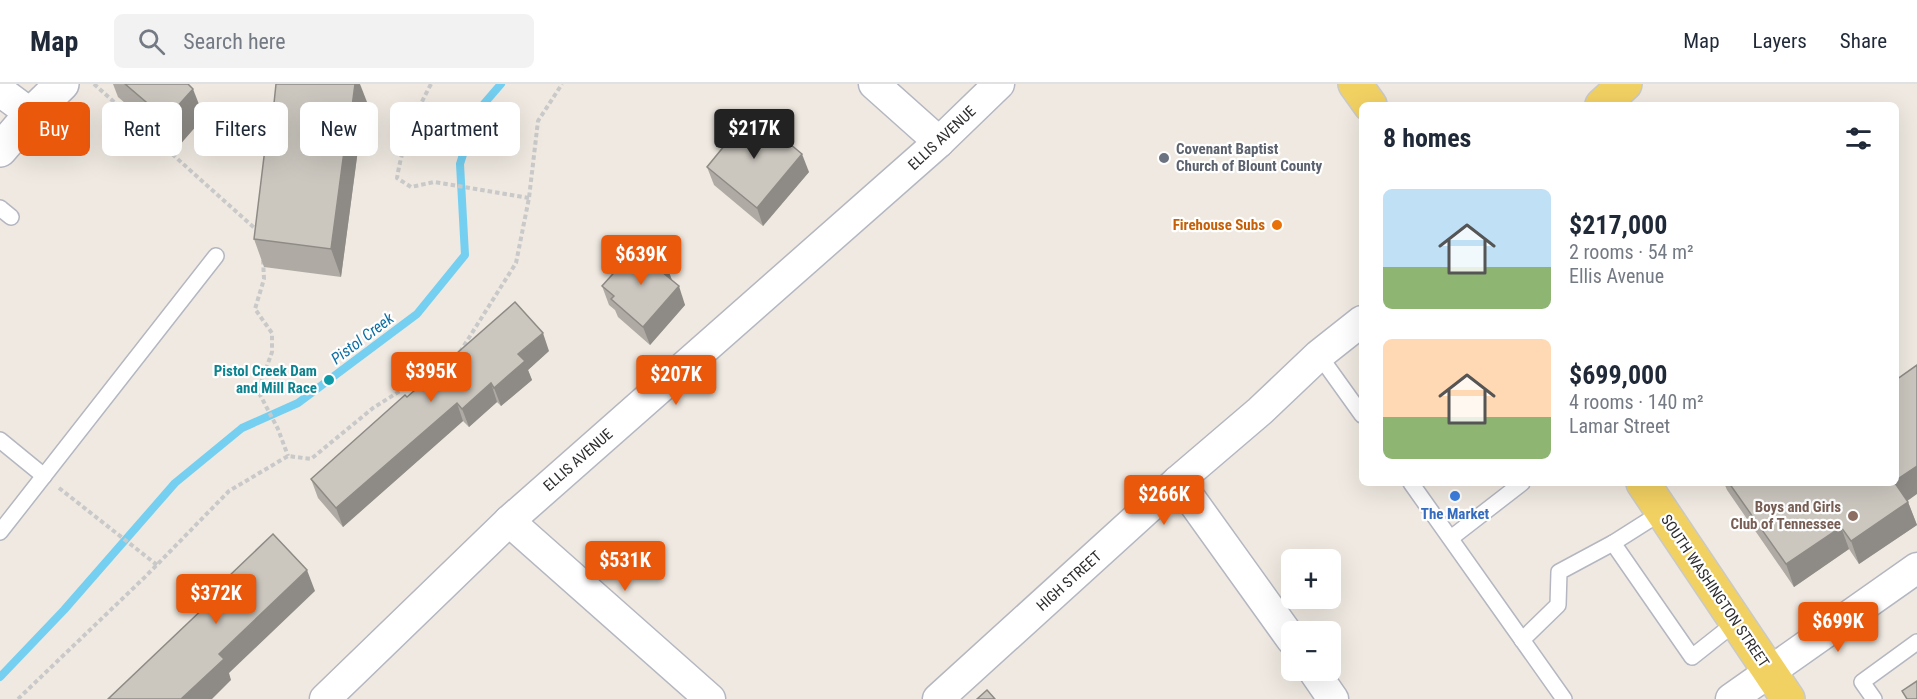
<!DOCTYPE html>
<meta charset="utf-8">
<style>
:root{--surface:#fff;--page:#f2f2f3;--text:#1f2937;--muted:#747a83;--line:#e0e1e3;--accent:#ea580c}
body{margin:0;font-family:"Roboto Condensed",sans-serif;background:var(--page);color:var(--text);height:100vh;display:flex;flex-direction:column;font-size:22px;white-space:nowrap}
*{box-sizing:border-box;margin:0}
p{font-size:20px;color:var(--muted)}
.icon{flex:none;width:33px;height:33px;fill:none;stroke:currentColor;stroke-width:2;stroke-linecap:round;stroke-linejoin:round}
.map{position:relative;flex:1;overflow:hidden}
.side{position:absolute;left:1359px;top:18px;width:540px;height:384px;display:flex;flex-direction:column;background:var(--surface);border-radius:9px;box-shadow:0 6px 24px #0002}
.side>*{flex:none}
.banner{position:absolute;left:18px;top:18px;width:570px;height:54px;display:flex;gap:12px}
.buttons{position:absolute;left:1281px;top:465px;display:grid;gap:12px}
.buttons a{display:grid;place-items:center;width:60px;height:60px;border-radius:9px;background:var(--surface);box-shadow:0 6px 24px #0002;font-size:30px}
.price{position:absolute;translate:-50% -51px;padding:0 14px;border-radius:6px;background:var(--accent);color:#fff;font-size:20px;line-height:39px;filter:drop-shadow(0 2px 3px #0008)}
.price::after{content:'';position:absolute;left:50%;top:36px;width:18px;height:14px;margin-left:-9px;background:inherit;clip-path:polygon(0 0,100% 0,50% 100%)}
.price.selected{background:#222;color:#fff}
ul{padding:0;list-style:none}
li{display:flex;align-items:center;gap:18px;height:150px;padding:0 24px}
li span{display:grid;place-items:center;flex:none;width:168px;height:120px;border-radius:9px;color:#555}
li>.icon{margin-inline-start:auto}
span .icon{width:72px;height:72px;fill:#fffc;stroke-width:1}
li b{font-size:26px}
h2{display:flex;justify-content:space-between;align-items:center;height:72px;padding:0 24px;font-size:26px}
.pill{padding:0 21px;border-radius:9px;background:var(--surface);box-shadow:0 6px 24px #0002;font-size:21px;line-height:54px}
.pill.selected{background:var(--accent);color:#fff}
header{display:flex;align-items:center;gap:36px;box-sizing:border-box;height:84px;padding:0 30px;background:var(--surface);border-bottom:2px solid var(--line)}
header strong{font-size:28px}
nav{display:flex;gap:33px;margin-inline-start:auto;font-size:21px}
.search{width:420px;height:54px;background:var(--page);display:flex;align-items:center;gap:15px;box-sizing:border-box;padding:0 21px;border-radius:9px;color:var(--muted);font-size:22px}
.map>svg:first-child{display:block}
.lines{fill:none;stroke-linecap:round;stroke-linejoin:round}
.stream{stroke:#75cff0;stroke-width:8}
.lane-casing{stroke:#b4b7c1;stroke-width:18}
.street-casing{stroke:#b4b7c1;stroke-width:33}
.secondary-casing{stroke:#b4b7c1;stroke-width:36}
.primary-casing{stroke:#c9c9c9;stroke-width:36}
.path{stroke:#c9c9c9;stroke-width:4;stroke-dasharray:4.5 3;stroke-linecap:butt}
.lane{stroke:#fff;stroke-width:15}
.street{stroke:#fff;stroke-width:30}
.secondary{stroke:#fff;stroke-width:33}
.primary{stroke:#f2d163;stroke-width:33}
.wall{fill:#afaba4}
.shaded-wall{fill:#8e8b86}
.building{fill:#cbc7bf;stroke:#8e8b86;stroke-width:1.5}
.worship-dot{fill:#6b7280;stroke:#fff;stroke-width:2}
.food-dot{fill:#e8710a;stroke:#fff;stroke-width:2}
.culture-dot{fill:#0f9aa8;stroke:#fff;stroke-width:2}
.shop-dot{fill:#3f7fe0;stroke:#fff;stroke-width:2}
.education-dot{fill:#8d6e63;stroke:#fff;stroke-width:2}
.labels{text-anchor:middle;stroke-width:4.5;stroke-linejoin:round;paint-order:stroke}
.street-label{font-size:15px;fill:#2e2e2e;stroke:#fff}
.worship-label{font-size:15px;font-weight:bold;fill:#5b616d;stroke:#fff;text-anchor:start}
.food-label{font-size:15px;font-weight:bold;fill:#c56008;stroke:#fff;text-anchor:end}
.culture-label{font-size:15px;font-weight:bold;fill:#0d838f;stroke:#fff;text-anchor:end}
.education-label{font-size:15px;font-weight:bold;fill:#785e54;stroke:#fff;text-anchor:end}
.shop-label{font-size:15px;font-weight:bold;fill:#366cbe;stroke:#fff}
.water-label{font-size:16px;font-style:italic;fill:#0d6fa3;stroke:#fff}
</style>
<header>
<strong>Map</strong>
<div class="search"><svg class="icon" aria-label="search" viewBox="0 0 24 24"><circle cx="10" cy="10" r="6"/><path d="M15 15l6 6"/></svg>Search here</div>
<nav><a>Map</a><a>Layers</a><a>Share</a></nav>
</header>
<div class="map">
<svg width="1917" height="615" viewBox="0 0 1917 615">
<rect width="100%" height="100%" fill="#efe9e1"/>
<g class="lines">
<polyline class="stream" points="0,593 64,526 175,399 242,344 298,319 417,230 465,171 460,80 476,29 501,0"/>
<defs>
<g id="lane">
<polyline points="0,124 11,133"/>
<polyline points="1319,271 1362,331"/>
<polyline points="0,356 44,392"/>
<polyline points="1411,399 1564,615"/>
<polyline points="1662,428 1613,459 1692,573 1735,539"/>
<polyline points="0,448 216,172"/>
<polyline points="1451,454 1522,399"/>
<polyline points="1522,556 1558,521 1559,488 1613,459"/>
<polyline points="1874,615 1862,598 1917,558"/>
</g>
<g id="street">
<polyline points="874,0 939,58"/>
<polyline points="0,7 31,30"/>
<polyline points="1178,397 1292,556"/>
<polyline points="509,437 710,615"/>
<polyline points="1313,586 1333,615"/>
<polyline points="325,615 509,437 939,58 999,0"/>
<polyline points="938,615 1178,397 1260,327 1319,271 1362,237"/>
<polyline points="1731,615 1917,484"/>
</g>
<polyline id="secondary" points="0,66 31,30 62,0"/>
<g id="primary">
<polyline points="1355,0 1370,21"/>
<polyline points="1602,21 1625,0"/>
<polyline points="1643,399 1788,615"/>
</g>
</defs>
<use href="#lane" class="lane-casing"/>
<use href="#street" class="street-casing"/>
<use href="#secondary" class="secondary-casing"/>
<use href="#primary" class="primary-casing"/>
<g class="path">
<polyline points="94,0 259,148"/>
<path d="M431,0C414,32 403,58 397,94L411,103L434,98L529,114"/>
<polyline points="263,176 264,195 255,225 272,249 272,268 258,307 278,345 288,372"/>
<polyline points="460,268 516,179 529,114 538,37 562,0"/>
<polyline points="59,404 157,481"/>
<polyline points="18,615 146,492 229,407 288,372 311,375 373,324 454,273"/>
</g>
<use href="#lane" class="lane"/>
<use href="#street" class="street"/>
<use href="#secondary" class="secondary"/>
<use href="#primary" class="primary"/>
</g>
<g class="wall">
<polygon points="113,0 188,0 204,33 177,64 118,13"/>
<polygon points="367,18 361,59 359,58 341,193 264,183 254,155 271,48"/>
<polygon points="707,83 809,88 763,142 714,101"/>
<polygon points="667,183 672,196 685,221 650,261 618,233 615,226 609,221 602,202"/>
<polygon points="549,267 528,286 532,296 501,322 497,318 469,343 463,337 343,443 318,414 311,395 407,313"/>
<polygon points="1724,399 1896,399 1908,418 1917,441 1859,480 1849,465 1794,503 1727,406"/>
</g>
<g class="shaded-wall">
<polygon points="355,0 360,0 367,18 361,59 351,30"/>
<polygon points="193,5 204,33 177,64 166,35"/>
<polygon points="349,30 359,58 341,193 331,165"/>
<polygon points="802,70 809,88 763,142 757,124"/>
<polygon points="667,183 674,202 662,188"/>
<polygon points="679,202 685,221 650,261 643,243"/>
<polygon points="543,249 549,267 528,286 532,296 501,322 494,304 518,270"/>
<polygon points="491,299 497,318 469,343 462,325"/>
<polygon points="457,319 463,337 343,443 336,424"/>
<polygon points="1917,382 1917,410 1903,420 1895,399 1896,399 1896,396"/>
<polygon points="1908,418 1917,441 1859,480 1851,457"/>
<polygon points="1841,443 1849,465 1794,503 1786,480"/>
<polygon points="307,486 315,507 229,589 231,596 212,615 181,615 219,570"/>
</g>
<g class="building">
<polygon points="125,0 188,0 193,5 166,35"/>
<polygon points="276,0 355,0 351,30 349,30 331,165 254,155 267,48 271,48"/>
<polygon points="752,28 802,70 757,124 707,83"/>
<polygon points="640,160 667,183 662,188 679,202 643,243 611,215 614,212 602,202"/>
<polygon points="515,218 543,249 518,270 525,277 494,304 491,299 462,325 457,319 336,424 311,395 405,311 407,313"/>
<polygon points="1917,281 1917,382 1896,396 1896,296"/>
<polygon points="1729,399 1895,399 1908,418 1851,457 1841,443 1786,480"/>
<polygon points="273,450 307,486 219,570 224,575 181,615 108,615 210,518 206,514"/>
<polygon points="1917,597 1917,615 1907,615 1902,607"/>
<polygon points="987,606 995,615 977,615"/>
</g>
<circle class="worship-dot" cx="1164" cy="74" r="6"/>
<circle class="food-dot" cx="1277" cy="141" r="6"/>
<circle class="culture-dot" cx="329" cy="296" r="6"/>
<circle class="shop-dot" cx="1455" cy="412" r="6"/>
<circle class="education-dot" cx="1853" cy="432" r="6"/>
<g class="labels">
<g class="street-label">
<text transform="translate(942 54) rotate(-43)" y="5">ELLIS AVENUE</text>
<text transform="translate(578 376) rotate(-41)" y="5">ELLIS AVENUE</text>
<text transform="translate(1069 497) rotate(-42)" y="5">HIGH STREET</text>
<text transform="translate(1715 507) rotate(56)" y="5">SOUTH WASHINGTON STREET</text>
</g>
<g class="worship-label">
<text x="1176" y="70">Covenant Baptist<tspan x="1176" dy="17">Church of Blount County</tspan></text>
</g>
<g class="food-label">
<text x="1265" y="146">Firehouse Subs</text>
</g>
<g class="culture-label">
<text x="317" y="292">Pistol Creek Dam<tspan x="317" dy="17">and Mill Race</tspan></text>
</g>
<g class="education-label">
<text x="1841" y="428">Boys and Girls<tspan x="1841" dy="17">Club of Tennessee</tspan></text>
</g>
<g class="shop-label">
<text x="1455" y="435">The Market</text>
</g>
<g class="water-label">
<text transform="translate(362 254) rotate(-37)" y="6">Pistol Creek</text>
</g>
</g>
</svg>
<div class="buttons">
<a>+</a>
<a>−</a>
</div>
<b class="price selected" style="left:754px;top:76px">$217K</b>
<b class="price" style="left:641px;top:202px">$639K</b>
<b class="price" style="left:431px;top:319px">$395K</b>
<b class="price" style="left:676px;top:322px">$207K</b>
<b class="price" style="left:1164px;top:442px">$266K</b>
<b class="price" style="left:625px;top:508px">$531K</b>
<b class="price" style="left:216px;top:541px">$372K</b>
<b class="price" style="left:1838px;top:569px">$699K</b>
<div class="banner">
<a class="pill selected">Buy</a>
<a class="pill">Rent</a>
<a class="pill">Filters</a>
<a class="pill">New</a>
<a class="pill">Apartment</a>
</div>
<section class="side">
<h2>8 homes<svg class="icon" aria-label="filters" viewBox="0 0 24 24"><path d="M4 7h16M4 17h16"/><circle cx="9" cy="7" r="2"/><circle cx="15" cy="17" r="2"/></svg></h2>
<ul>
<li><span style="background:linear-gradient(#bfe0f5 65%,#8fb573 0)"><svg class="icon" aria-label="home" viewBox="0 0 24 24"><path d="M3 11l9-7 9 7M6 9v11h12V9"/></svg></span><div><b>$217,000</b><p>2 rooms · 54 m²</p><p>Ellis Avenue</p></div></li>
<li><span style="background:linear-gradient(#ffd9b3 65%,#8fb573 0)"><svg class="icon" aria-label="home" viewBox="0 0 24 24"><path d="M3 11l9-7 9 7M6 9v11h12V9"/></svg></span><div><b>$699,000</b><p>4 rooms · 140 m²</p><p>Lamar Street</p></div></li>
</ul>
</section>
</div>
